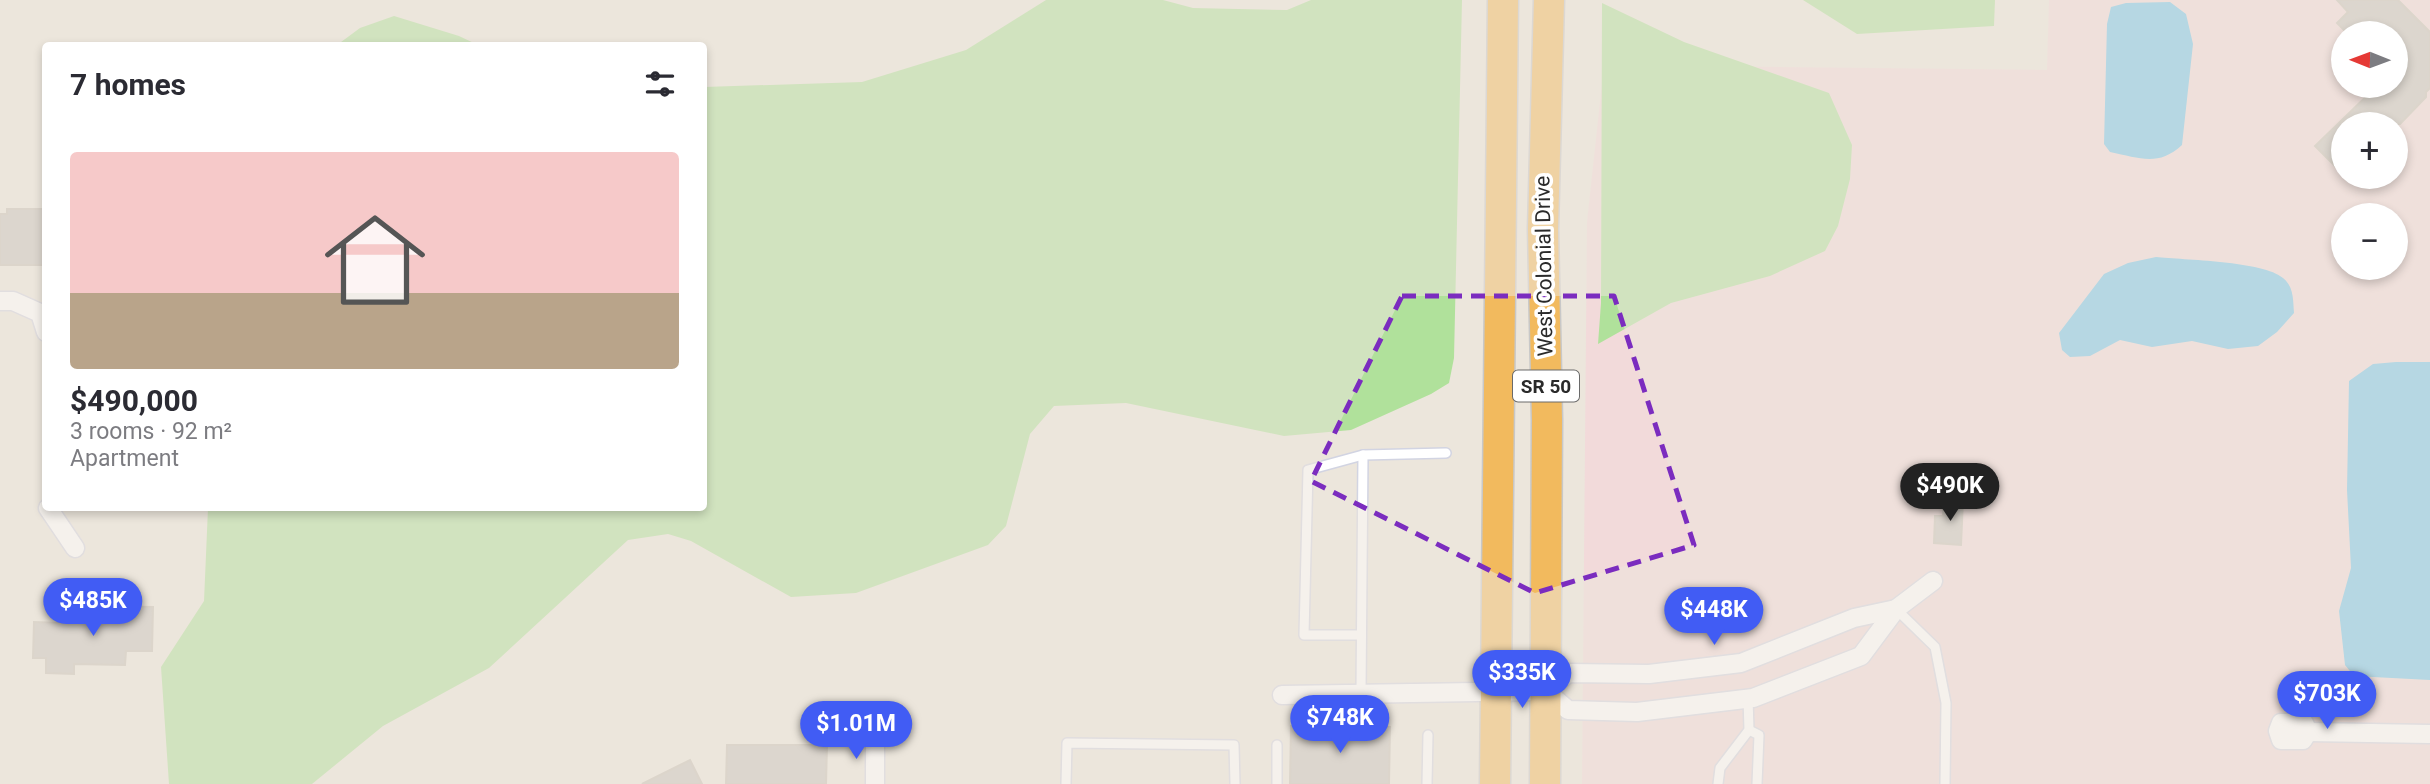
<!DOCTYPE html>
<meta charset="utf-8">
<style>
:root{--surface:#fff;--page:#f2f2f3;--text:#2b2b33;--muted:#7c7c81;--accent:#415cf4}
body{margin:0;font-family:Roboto,sans-serif;background:var(--page);color:var(--text);height:100vh;display:flex;flex-direction:column;font-size:26px;white-space:nowrap}
*{box-sizing:border-box;margin:0}
p{font-size:23px;color:var(--muted)}
.icon{flex:none;width:38px;height:38px;fill:none;stroke:currentColor;stroke-width:2;stroke-linecap:round;stroke-linejoin:round}
.map{position:relative;flex:1;overflow:hidden}
.drawer{position:absolute;left:42px;top:42px;width:665px;height:469px;display:flex;flex-direction:column;background:var(--surface);border-radius:7px;box-shadow:0 4px 10px #0003}
.drawer>*{flex:none}
.needle{width:46px;rotate:271deg}
.tools{position:absolute;left:2331px;top:21px;display:grid;gap:14px}
.tools a{display:grid;place-items:center;width:77px;height:77px;border-radius:50%;background:var(--surface);box-shadow:0 4px 10px #0003;font-size:35px}
.price{position:absolute;translate:-50% -60px;padding:0 16px;border-radius:24px;background:var(--accent);color:#fff;font-size:23px;line-height:46px;filter:drop-shadow(0 2px 4px #0008)}
.price::after{content:'';position:absolute;left:50%;top:42px;width:21px;height:16px;margin-left:-10px;background:inherit;clip-path:polygon(0 0,100% 0,50% 100%)}
.price.current{background:#222;color:#fff}
ul{padding:0;list-style:none}
li{display:grid;align-content:center;gap:14px;height:371px;padding:0 28px}
li span{display:grid;place-items:center;height:217px;border-radius:7px;color:#555}
li>.icon{margin-inline-start:auto}
span .icon{width:126px;height:126px;fill:#fffc;stroke-width:1}
li b{font-size:30px}
h2{display:flex;justify-content:space-between;align-items:center;height:84px;padding:0 28px;font-size:30px}
.map>svg:first-child{display:block}
.medical{fill:#f2dada;fill-rule:evenodd}
.green{fill:#b0e19b}
.water{fill:#73c6ea}
.building{fill:#c7c3bc;stroke:#c7c2b6;stroke-width:2}
.lines{fill:none;stroke-linecap:round;stroke-linejoin:round}
.service-casing{stroke:#d2d4e2;stroke-width:12}
.minor-casing{stroke:#d2d4e2;stroke-width:21}
.trunk-casing{stroke:#c8c8c8;stroke-width:33}
.service{stroke:#fff;stroke-width:9}
.minor{stroke:#fff;stroke-width:18}
.trunk{stroke:#f2ba5e;stroke-width:30}
.marked{fill:none;stroke:#7b2cbf;stroke-width:5;stroke-dasharray:14 9;stroke-linejoin:round}
.labels{text-anchor:middle;stroke-width:7;stroke-linejoin:round;paint-order:stroke}
.shield{fill:#fff;stroke:#6a6a6a;stroke-width:2}
.shield-label{font-size:19px;font-weight:bold;fill:#2a2a2a}
.street-label{font-size:21px;fill:#2a2a2a;stroke:#fff}
</style>
<div class="map">
<svg width="2430" height="784" viewBox="0 0 2430 784">
<rect width="100%" height="100%" fill="#ece6dc"/>
<path class="medical" d="M2049,0H2430V784H1582L1587,222L1604,65L2047,70ZM2343,33H2396V86H2343ZM2343,124H2396V177H2343ZM2343,215H2396V268H2343Z"/>
<g class="green">
<polygon points="1046,0 1163,0 1193,8 1287,10 1311,0 1462,0 1454,358 1449,383 1431,394 1351,430 1284,436 1126,403 1054,406 1030,434 1006,526 988,545 856,593 791,597 691,541 668,534 628,540 489,668 383,726 312,784 169,784 161,667 204,601 208,508 704,508 704,87 862,82 966,50"/>
<polygon points="1803,0 1995,0 1994,26 1857,34"/>
<polygon points="1602,3 1684,42 1829,93 1852,145 1850,179 1838,226 1825,251 1770,276 1671,303 1598,344 1601,303"/>
<polygon points="394,16 459,36 478,45 337,45 360,28"/>
</g>
<g class="water">
<path d="M2170,2L2186,14L2193,44L2182,145C2158,167 2140,158 2110,152L2104,144L2107,24L2111,7L2126,3Z"/>
<path d="M2156,257C2183,260 2264,261 2283,278C2294,287 2293,300 2294,313L2277,332L2258,346L2228,349L2192,341L2152,347L2120,340L2090,356L2070,357L2062,350L2059,333L2104,274L2128,263Z"/>
<polygon points="2396,362 2430,362 2430,680 2354,676 2345,665 2339,611 2351,568 2347,490 2349,381 2373,364"/>
</g>
<g class="building">
<polygon points="2337,0 2398,0 2430,32 2430,88 2426,92 2426,97 2400,124 2343,124 2343,174 2315,146 2377,86 2396,86 2396,33 2347,33 2337,23 2348,12"/>
<polygon points="7,209 46,209 46,265 0,265 0,214 7,214"/>
<polygon points="1944,498 1963,500 1961,545 1934,543 1935,516 1943,516"/>
<polygon points="100,606 153,607 152,651 126,651 125,665 74,664 74,674 46,673 46,658 33,658 34,622 61,623 61,611 100,612"/>
<polygon points="1291,726 1390,727 1389,784 1290,784"/>
<polygon points="727,745 827,745 826,784 726,784"/>
<polygon points="690,760 702,784 642,784"/>
</g>
<g class="lines">
<defs>
<g id="service">
<polyline points="1896,609 1935,647 1946,703 1945,784"/>
<polyline points="1361,635 1304,635 1308,470 1363,455 1446,453"/>
<polyline points="1361,693 1363,455"/>
<polyline points="1749,730 1759,735 1757,784"/>
<polyline points="1277,745 1277,784"/>
<polyline points="1066,784 1067,743 1234,745 1235,784"/>
<polyline points="1427,784 1428,735"/>
<polyline points="1718,784 1720,768 1749,730 1748,698"/>
</g>
<g id="minor">
<polyline points="0,301 13,301 40,313 46,332"/>
<polyline points="48,508 75,548"/>
<polyline points="1546,691 1568,710 1637,712 1753,698 1861,656 1896,609 1933,581"/>
<polyline points="1282,695 1546,691 1568,673 1649,674 1741,663 1854,618 1896,609"/>
<polygon points="2281,723 2304,723 2308,732 2303,740 2281,740 2278,731"/>
<polyline points="2308,732 2430,734"/>
<polyline points="875,737 875,784"/>
</g>
<g id="trunk">
<polyline points="1495,784 1503,0"/>
<polyline points="1545,784 1547,420 1543,229 1549,0"/>
</g>
</defs>
<use href="#service" class="service-casing"/>
<use href="#minor" class="minor-casing"/>
<use href="#trunk" class="trunk-casing"/>
<use href="#service" class="service"/>
<use href="#minor" class="minor"/>
<use href="#trunk" class="trunk"/>
</g>
<path d="M0 0H2430V784H0ZM1402,296H1614L1694,545L1535,593L1311,481Z" fill="#ece6dc" fill-opacity=".55" fill-rule="evenodd"/>
<path class="marked" d="M1402,296H1614L1694,545L1535,593L1311,481Z"/>
<g class="labels">
<rect class="shield" x="1513" y="370.5" width="66" height="31" rx="5"/>
<g class="shield-label">
<text x="1546" y="393">SR 50</text>
</g>
<g class="street-label">
<text transform="translate(1544 266) rotate(-91)" y="7">West Colonial Drive</text>
</g>
</g>
</svg>
<div class="tools">
<a><svg class="needle" viewBox="-14 -14 28 28"><path d="M0-13l5 13h-10z" fill="#e53935"/><path d="M0 13l5-13h-10z" fill="#7c7c81"/></svg></a>
<a>+</a>
<a>−</a>
</div>
<b class="price current" style="left:1950px;top:523px">$490K</b>
<b class="price" style="left:93px;top:638px">$485K</b>
<b class="price" style="left:1714px;top:647px">$448K</b>
<b class="price" style="left:1522px;top:710px">$335K</b>
<b class="price" style="left:2327px;top:731px">$703K</b>
<b class="price" style="left:1340px;top:755px">$748K</b>
<b class="price" style="left:856px;top:761px">$1.01M</b>
<section class="drawer">
<h2>7 homes<svg class="icon" aria-label="filters" viewBox="0 0 24 24"><path d="M4 7h16M4 17h16"/><circle cx="9" cy="7" r="2"/><circle cx="15" cy="17" r="2"/></svg></h2>
<ul>
<li><span style="background:linear-gradient(#f6c9c9 65%,#b9a48a 0)"><svg class="icon" aria-label="home" viewBox="0 0 24 24"><path d="M3 11l9-7 9 7M6 9v11h12V9"/></svg></span><div><b>$490,000</b><p>3 rooms · 92 m²</p><p>Apartment</p></div></li>
</ul>
</section>
</div>
